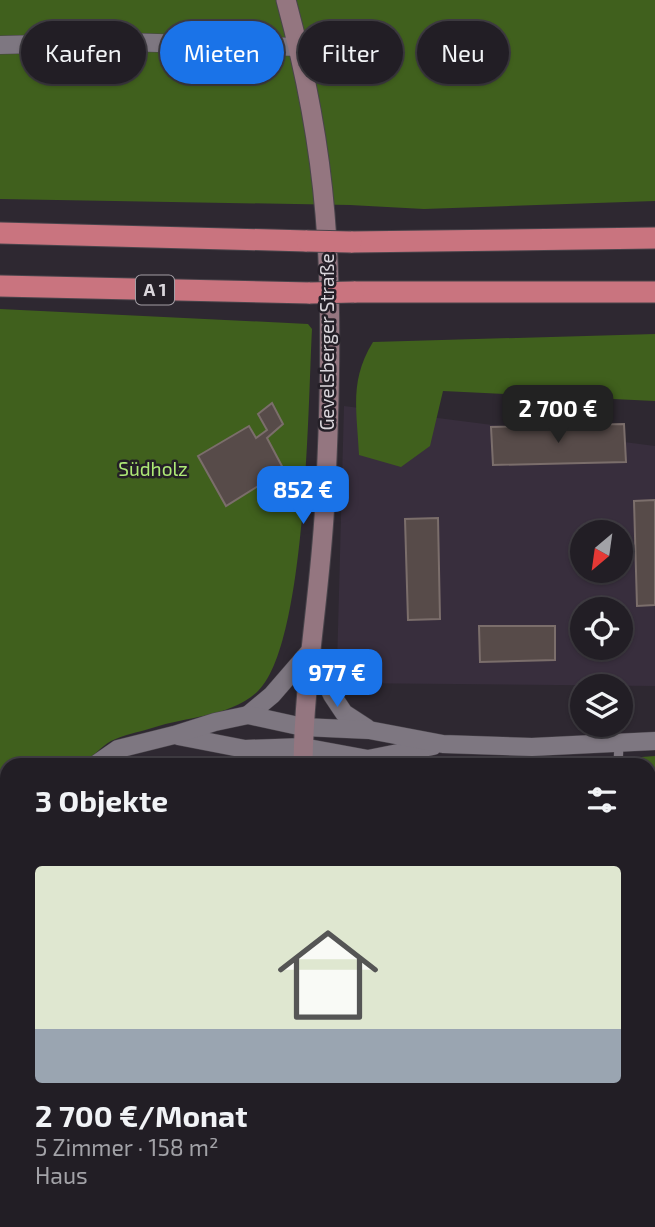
<!DOCTYPE html>
<html lang="de">
<meta charset="utf-8">
<style>
:root{--surface:#221e25;--page:#2a272d;--text:#f1f3f6;--muted:#a2a2a7;--line:#3f3c42;--accent:#1a73e8}
body{margin:0;font-family:"Exo 2",sans-serif;background:var(--page);color:var(--text);height:100vh;display:flex;flex-direction:column;font-size:26px;white-space:nowrap}
*{box-sizing:border-box;margin:0}
p{font-size:23px;color:var(--muted)}
.icon{flex:none;width:38px;height:38px;fill:none;stroke:currentColor;stroke-width:2;stroke-linecap:round;stroke-linejoin:round}
.map{position:relative;flex:1;overflow:hidden}
.sheet{position:absolute;left:0px;top:758px;width:656px;height:471px;display:flex;flex-direction:column;background:var(--surface);border-radius:21px 21px 0 0;box-shadow:0 2px 5px #0004,0 0 0 2px var(--line)}
.sheet>*{flex:none}
.banner{position:absolute;left:21px;top:21px;width:614px;height:63px;display:flex;gap:14px}
.needle{width:46px;rotate:209deg}
.fabs{position:absolute;left:570px;top:520px;display:grid;gap:14px}
.fabs a{display:grid;place-items:center;width:63px;height:63px;border-radius:50%;background:var(--surface);box-shadow:0 2px 5px #0004,0 0 0 2px var(--line);font-size:35px}
.price{position:absolute;translate:-50% -60px;padding:0 16px;border-radius:14px;background:var(--accent);color:#fff;font-size:23px;line-height:46px;filter:drop-shadow(0 2px 4px #0008)}
.price::after{content:'';position:absolute;left:50%;top:42px;width:21px;height:16px;margin-left:-10px;background:inherit;clip-path:polygon(0 0,100% 0,50% 100%)}
.price.active{background:#222;color:#fff}
ul{padding:0;list-style:none}
li{display:grid;align-content:center;gap:14px;height:371px;padding:0 35px}
li span{display:grid;place-items:center;height:217px;border-radius:7px;color:#555}
li>.icon{margin-inline-start:auto}
span .icon{width:126px;height:126px;fill:#fffc;stroke-width:1}
li b{font-size:30px}
h2{display:flex;justify-content:space-between;align-items:center;height:84px;padding:0 35px;font-size:30px}
.pill{padding:0 24px;border-radius:32px;background:var(--surface);box-shadow:0 2px 5px #0004,0 0 0 2px var(--line);font-size:24px;line-height:63px}
.pill.active{background:var(--accent);color:#fff}
.map>svg:first-child{display:block}
.industrial{fill:#382e3d;fill-rule:evenodd}
.green{fill:#354e1c}
.forest{fill:#40601d}
.lines{fill:none;stroke-linecap:round;stroke-linejoin:round}
.stream{stroke:#041119;stroke-width:6}
.building{fill:#574b49;stroke:#7b6e6b;stroke-width:2}
.service-casing{stroke:#49444b;stroke-width:10}
.minor-casing{stroke:#49444b;stroke-width:19}
.secondary-casing{stroke:#49444b;stroke-width:21}
.motorway-casing{stroke:#49444b;stroke-width:23}
.service{stroke:#7e7781;stroke-width:9}
.minor{stroke:#7e7781;stroke-width:18}
.secondary{stroke:#947680;stroke-width:19}
.motorway{stroke:#c9747f;stroke-width:21}
.motorway-bridge-casing{stroke:#49444b;stroke-width:23;stroke-linecap:butt}
.motorway-bridge{stroke:#c9747f;stroke-width:21}
.labels{text-anchor:middle;stroke-width:5;stroke-linejoin:round;paint-order:stroke}
.shield{fill:#241f27;stroke:#a39ea5;stroke-width:2}
.shield-label{font-size:18px;font-weight:bold;fill:#d9d5db}
.street-label{font-size:19px;fill:#d9d5db;stroke:#241f27}
.park-label{font-size:19px;fill:#aee976;stroke:#241f27}
</style>
<div class="map">
<svg width="655" height="1227" viewBox="0 0 655 1227">
<rect width="100%" height="100%" fill="#2e2831"/>
<path class="industrial" d="M344,406L655,446V686L340,683L337,666ZM583,532H621V570H583ZM583,609H621V648H583Z"/>
<g class="green">
<polygon points="649,1060 655,1060 655,1204 649,1203"/>
<polygon points="380,1222 578,1222 578,1227 383,1227"/>
</g>
<g class="forest">
<polygon points="0,0 655,0 655,201 424,209 350,205 0,199"/>
<path d="M0,309L308,324L312,329C308,400 307,650 256,693C226,718 188,716 152,728C139,732 123,735 111,741C100,747 92,759 81,764C71,768 21,765 7,765V890L0,897Z"/>
<path d="M655,334V401L443,391L430,446L401,467L359,455C357,411 349,381 373,342Z"/>
<polygon points="655,756 655,785 649,785 649,765 628,765 628,758"/>
</g>
<g class="lines">
<g class="stream">
<polyline points="649,780 655,779"/>
<polyline points="0,902 7,905"/>
<polyline points="140,1222 145,1227"/>
</g>
</g>
<g class="building">
<polygon points="272,403 283,424 267,438 284,470 226,506 198,456 249,426 256,438 267,430 258,414"/>
<polygon points="624,424 626,462 493,465 491,427"/>
<polygon points="655,500 655,605 637,606 634,501"/>
<polygon points="438,518 440,619 408,620 405,519"/>
<polygon points="479,626 555,626 555,660 480,662"/>
<polygon points="0,977 7,977 7,1028 6,1019 0,1018"/>
<polygon points="0,1042 7,1043 7,1067 2,1067 0,1064"/>
</g>
<g class="lines">
<defs>
<g id="service">
<polyline points="618,765 619,744"/>
<polyline points="0,1145 7,1143"/>
<polyline points="183,1222 184,1227"/>
<polyline points="199,1222 210,1227"/>
</g>
<g id="minor">
<polyline points="0,45 122,42 299,47"/>
<polyline points="248,715 272,695 311,650 332,695 344,713 367,728"/>
<polyline points="178,736 245,749 303,747 368,759 433,746"/>
<polyline points="95,765 118,749 174,735 215,722 248,715 303,727 369,730 443,744 532,747 655,741"/>
<polyline points="0,1035 7,1035"/>
<polyline points="376,1222 379,1227"/>
<polyline points="89,1227 91,1222"/>
</g>
<g id="secondary">
<path d="M286,0C305,70 319,141 325,214C333,307 330,407 325,500C321,589 304,676 303,765"/>
<polyline points="318,1222 319,1227"/>
</g>
<g id="motorway">
<polyline points="0,233 307,241"/>
<polyline points="351,242 655,238"/>
<polyline points="0,286 310,293"/>
<polyline points="354,292 655,292"/>
</g>
</defs>
<use href="#service" class="service-casing"/>
<use href="#minor" class="minor-casing"/>
<use href="#secondary" class="secondary-casing"/>
<use href="#motorway" class="motorway-casing"/>
<use href="#service" class="service"/>
<use href="#minor" class="minor"/>
<use href="#secondary" class="secondary"/>
<use href="#motorway" class="motorway"/>
<defs>
<g id="motorway-bridge">
<polyline points="307,241 351,242"/>
<polyline points="310,293 354,292"/>
</g>
</defs>
<use href="#motorway-bridge" class="motorway-bridge-casing"/>
<use href="#motorway-bridge" class="motorway-bridge"/>
</g>
<g class="labels">
<rect class="shield" x="136" y="275.5" width="38" height="29" rx="5"/>
<g class="shield-label">
<text x="155" y="296">A 1</text>
</g>
<g class="street-label">
<text transform="translate(327 342) rotate(-90)" y="7">Gevelsberger Straße</text>
</g>
<g class="park-label">
<text x="153" y="476">Südholz</text>
</g>
</g>
</svg>
<div class="fabs">
<a><svg class="needle" viewBox="-14 -14 28 28"><path d="M0-13l5 13h-10z" fill="#e53935"/><path d="M0 13l5-13h-10z" fill="#a2a2a7"/></svg></a>
<a><svg class="icon" aria-label="locate" viewBox="0 0 24 24"><circle cx="12" cy="12" r="6"/><path d="M12 2v4M12 18v4M2 12h4M18 12h4"/></svg></a>
<a><svg class="icon" aria-label="layers" viewBox="0 0 24 24"><path d="M12 4l9 5-9 5-9-5zM3 14l9 5 9-5"/></svg></a>
</div>
<b class="price active" style="left:558px;top:445px">2 700 €</b>
<b class="price" style="left:303px;top:526px">852 €</b>
<b class="price" style="left:337px;top:709px">977 €</b>
<div class="banner">
<a class="pill">Kaufen</a>
<a class="pill active">Mieten</a>
<a class="pill">Filter</a>
<a class="pill">Neu</a>
</div>
<section class="sheet">
<h2>3 Objekte<svg class="icon" aria-label="filters" viewBox="0 0 24 24"><path d="M4 7h16M4 17h16"/><circle cx="9" cy="7" r="2"/><circle cx="15" cy="17" r="2"/></svg></h2>
<ul>
<li><span style="background:linear-gradient(#dfe7d0 75%,#9aa5b1 0)"><svg class="icon" aria-label="home" viewBox="0 0 24 24"><path d="M3 11l9-7 9 7M6 9v11h12V9"/></svg></span><div><b>2 700 €/Monat</b><p>5 Zimmer · 158 m²</p><p>Haus</p></div></li>
</ul>
</section>
</div>
